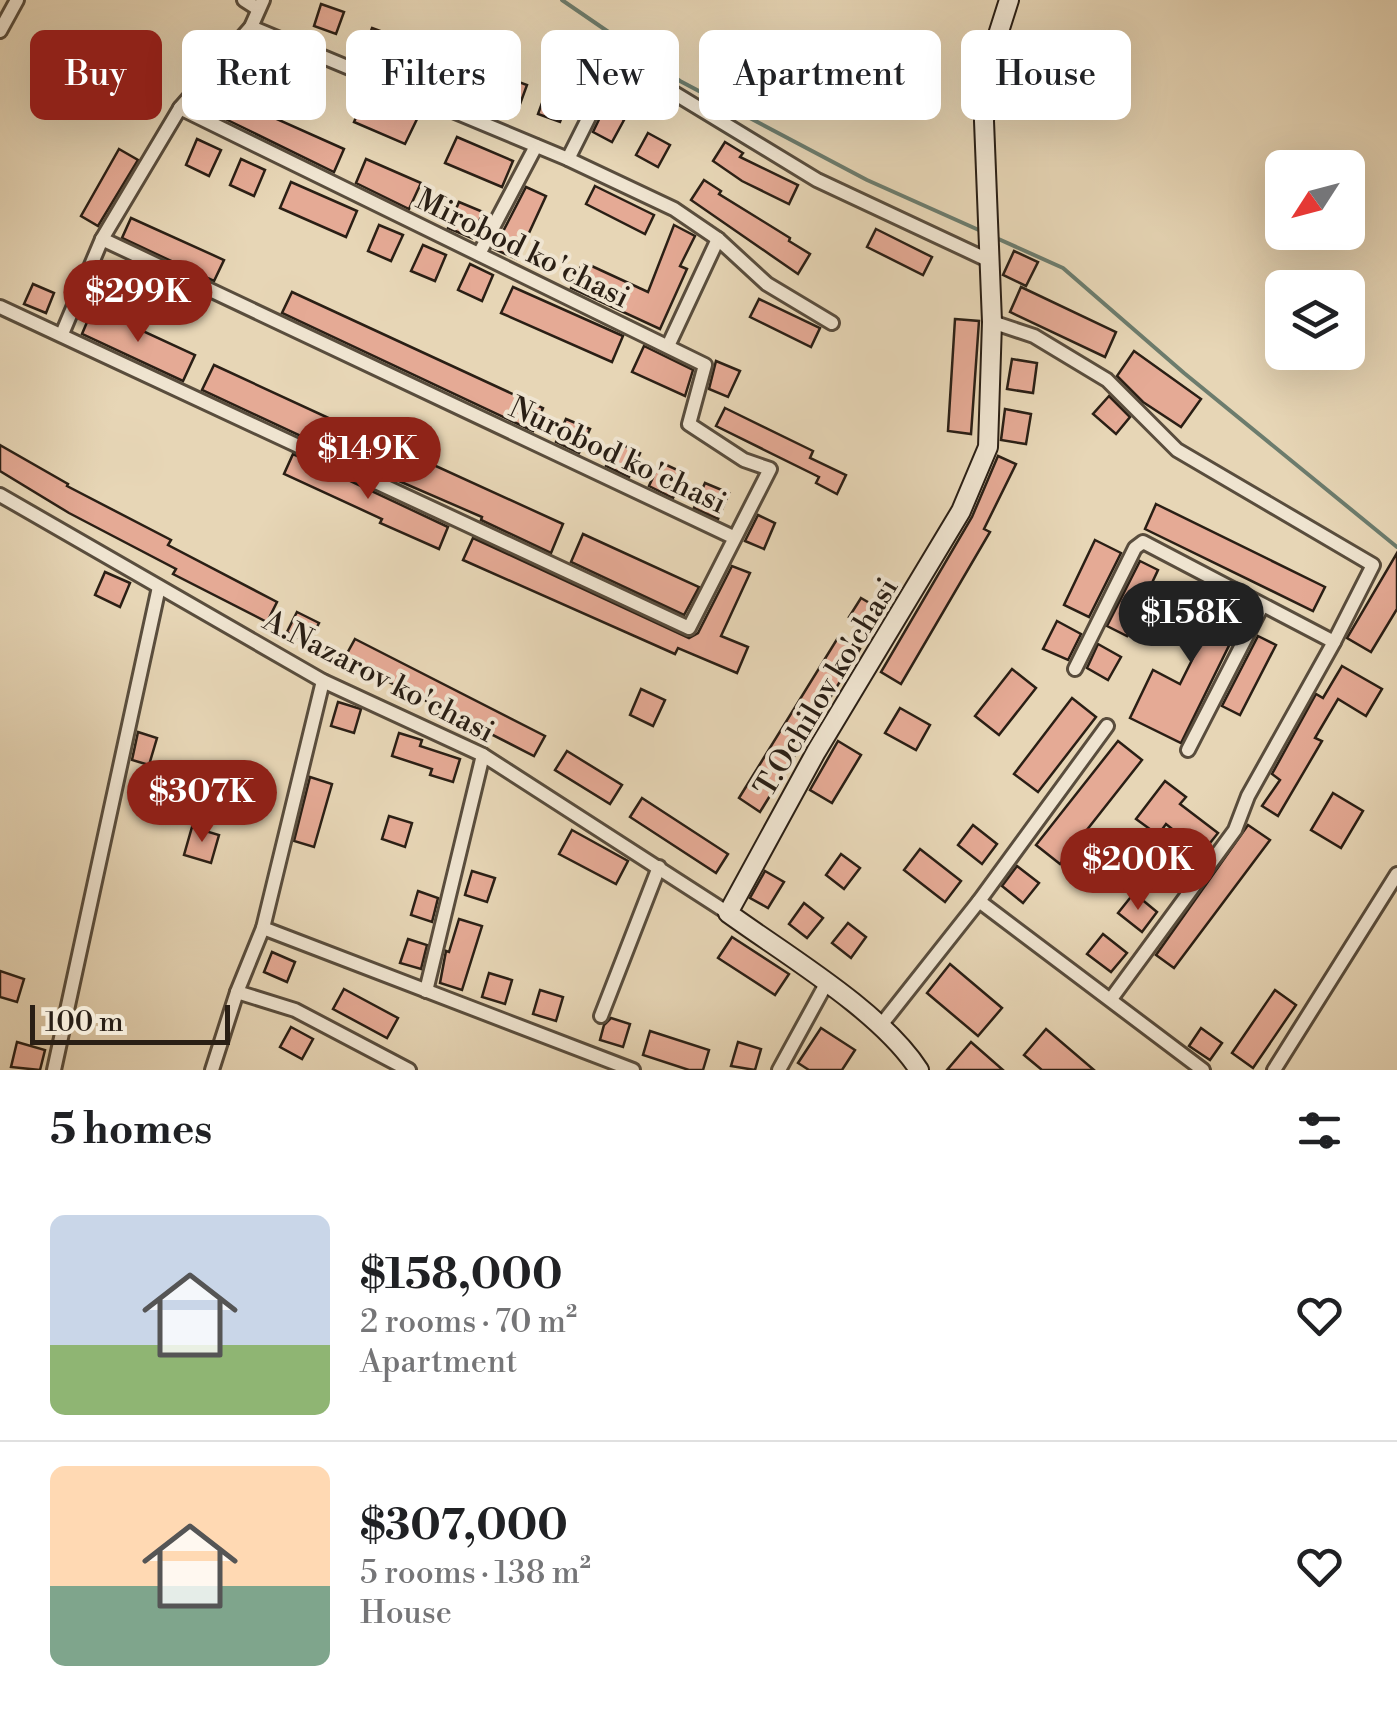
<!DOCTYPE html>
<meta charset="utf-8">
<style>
:root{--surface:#fff;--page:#f2f2f2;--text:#202124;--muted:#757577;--line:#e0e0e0;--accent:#8f2418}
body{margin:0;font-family:"Libre Bodoni",serif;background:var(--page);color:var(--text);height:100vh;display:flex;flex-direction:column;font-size:38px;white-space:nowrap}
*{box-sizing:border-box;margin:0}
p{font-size:32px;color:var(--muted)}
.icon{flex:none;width:55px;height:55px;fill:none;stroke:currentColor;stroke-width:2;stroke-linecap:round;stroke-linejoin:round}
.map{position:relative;height:1070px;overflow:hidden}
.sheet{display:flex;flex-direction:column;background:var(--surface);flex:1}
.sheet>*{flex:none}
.top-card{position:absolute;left:30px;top:30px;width:1338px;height:90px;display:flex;gap:20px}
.needle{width:65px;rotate:234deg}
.controls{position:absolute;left:1265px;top:150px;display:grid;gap:20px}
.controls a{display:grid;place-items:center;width:100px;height:100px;border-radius:15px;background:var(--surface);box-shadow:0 10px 40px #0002;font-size:50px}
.scale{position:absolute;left:30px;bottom:25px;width:200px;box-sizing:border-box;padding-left:10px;border:5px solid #2a1f15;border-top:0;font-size:28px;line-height:35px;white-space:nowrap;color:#2a1f15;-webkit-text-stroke:8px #efe4d0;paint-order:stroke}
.price{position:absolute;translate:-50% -85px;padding:0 22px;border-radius:35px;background:var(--accent);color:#fff;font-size:32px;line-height:65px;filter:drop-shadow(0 2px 5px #0008)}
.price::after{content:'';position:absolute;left:50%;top:60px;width:30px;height:22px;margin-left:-15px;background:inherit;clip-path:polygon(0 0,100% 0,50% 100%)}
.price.selected{background:#222;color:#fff}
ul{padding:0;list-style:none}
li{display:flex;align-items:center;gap:30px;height:250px;padding:0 50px}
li+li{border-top:2px solid var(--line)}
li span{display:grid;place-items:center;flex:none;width:280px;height:200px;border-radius:15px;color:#555}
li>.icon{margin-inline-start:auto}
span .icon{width:120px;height:120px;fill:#fffc;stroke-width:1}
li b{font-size:42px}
h2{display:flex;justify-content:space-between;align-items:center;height:120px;padding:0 50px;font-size:42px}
.pill{padding:0 35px;border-radius:15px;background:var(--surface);box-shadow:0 10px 40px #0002;font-size:35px;line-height:90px}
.pill.selected{background:var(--accent);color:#fff}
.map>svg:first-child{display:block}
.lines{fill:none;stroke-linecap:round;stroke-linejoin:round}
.stream{stroke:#6c7c6d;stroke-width:4}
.building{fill:#e5aa95;stroke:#2a1f15;stroke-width:2.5}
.minor-casing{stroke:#594d3d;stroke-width:18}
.secondary-casing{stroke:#2a1f15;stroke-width:22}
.minor{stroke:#efe4d0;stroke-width:12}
.secondary{stroke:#efe4d0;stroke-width:18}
.labels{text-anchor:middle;stroke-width:8;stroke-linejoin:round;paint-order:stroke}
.street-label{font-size:30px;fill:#2a1f15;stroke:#efe4d0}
</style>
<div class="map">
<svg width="1397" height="1070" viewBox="0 0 1397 1070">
<rect width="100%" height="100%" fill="#e7d6b6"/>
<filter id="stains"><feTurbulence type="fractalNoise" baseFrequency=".002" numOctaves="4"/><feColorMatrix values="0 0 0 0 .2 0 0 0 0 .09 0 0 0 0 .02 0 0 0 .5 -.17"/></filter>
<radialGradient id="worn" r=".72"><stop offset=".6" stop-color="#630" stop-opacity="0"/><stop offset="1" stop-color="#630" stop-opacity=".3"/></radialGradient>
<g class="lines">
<g class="stream">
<polyline points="562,0 680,81 867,180 981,231"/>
<polyline points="994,237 1063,268 1184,373 1397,547"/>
</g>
</g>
<g class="building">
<polygon points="321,4 344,12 336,34 314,26"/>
<polygon points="372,28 527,85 519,107 364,50"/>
<polygon points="252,41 271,49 259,75 235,65"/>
<polygon points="546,92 568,100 560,122 538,114"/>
<polygon points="221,94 344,149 334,172 213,113"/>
<polygon points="365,96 417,119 405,144 354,122"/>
<polygon points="604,109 624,120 612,142 593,132"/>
<polygon points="648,133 670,145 658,167 636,155"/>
<polygon points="457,137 513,161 502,187 445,163"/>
<polygon points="197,139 221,150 209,176 186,165"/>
<polygon points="725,142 743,153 740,157 798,185 789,204 742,181 713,161"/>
<polygon points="119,149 138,160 98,226 81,216"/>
<polygon points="241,159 265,170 254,196 230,185"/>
<polygon points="366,159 421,183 409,209 356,183"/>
<polygon points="704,180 721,191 719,194 790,238 789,241 810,254 798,274 691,200"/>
<polygon points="291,182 357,211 346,237 280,208"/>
<polygon points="595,186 654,215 645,234 586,204"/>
<polygon points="526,187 546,196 517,259 494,249"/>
<polygon points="459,202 483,212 472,238 448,228"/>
<polygon points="131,218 224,260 214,281 122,238"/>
<polygon points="379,225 403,235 391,261 368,251"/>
<polygon points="674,225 695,236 680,266 687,269 660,329 571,288 583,262 648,292"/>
<polygon points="876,229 932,257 923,275 867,247"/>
<polygon points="423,245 446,255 435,281 411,271"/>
<polygon points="1014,251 1038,262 1026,286 1003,275"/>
<polygon points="470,264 493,275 482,301 458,290"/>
<polygon points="33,284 54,293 46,313 24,304"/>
<polygon points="513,287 623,336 612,362 501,313"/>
<polygon points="1021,287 1116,332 1105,357 1010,312"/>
<polygon points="292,292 543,408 533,431 282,313"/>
<polygon points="759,299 820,328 811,347 750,317"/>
<polygon points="93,308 195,355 183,381 82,334"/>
<polygon points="955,319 979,321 971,434 948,431"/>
<polygon points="644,346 693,370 685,396 632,372"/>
<polygon points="1134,351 1201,399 1181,427 1143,402 1117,376"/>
<polygon points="1012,359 1037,363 1033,393 1007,389"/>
<polygon points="716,361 740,371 728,397 709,389"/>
<polygon points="214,365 361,433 350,459 202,390"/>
<polygon points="1109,396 1130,417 1116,434 1093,414"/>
<polygon points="725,408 813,451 810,458 846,475 837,494 816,483 819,477 716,426"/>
<polygon points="1005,409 1031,414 1026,444 1001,440"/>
<polygon points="566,419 590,429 579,453 556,442"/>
<polygon points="381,441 563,524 551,553 481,520 482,517 369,468"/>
<polygon points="616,442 640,453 629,477 606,466"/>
<polygon points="0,445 68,484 67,486 171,540 168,545 277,602 267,622 173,574 176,569 69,513 0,471"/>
<polygon points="293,454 448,527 439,549 380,523 382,519 284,474"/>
<polygon points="998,456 1016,464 984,529 990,532 901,684 881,672 972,517"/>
<polygon points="660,462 684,473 673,498 649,486"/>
<polygon points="705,483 729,493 718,519 694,508"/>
<polygon points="1156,504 1325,587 1313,611 1145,529"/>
<polygon points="758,515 775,523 764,549 745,541"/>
<polygon points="583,534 699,587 684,615 571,562"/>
<polygon points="473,538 689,638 698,633 732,566 750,573 721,636 748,647 737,673 678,648 675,654 463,560"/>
<polygon points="1095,540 1121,553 1089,617 1064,605"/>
<polygon points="1397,553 1397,609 1371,652 1347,638"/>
<polygon points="1140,561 1158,570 1127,636 1107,626"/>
<polygon points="105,572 130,583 120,607 95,595"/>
<polygon points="1196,584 1247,609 1181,743 1130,718 1153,670 1180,684 1205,634 1178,621"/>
<polygon points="861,598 883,611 871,630 849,617"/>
<polygon points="297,612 319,623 308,643 287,632"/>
<polygon points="1057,621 1081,634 1068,660 1043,649"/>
<polygon points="839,636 860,649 760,812 739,798"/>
<polygon points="1258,636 1276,645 1240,715 1222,706"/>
<polygon points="355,639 545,736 534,756 344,659"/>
<polygon points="1098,644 1121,657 1108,680 1087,668"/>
<polygon points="1342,666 1382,689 1366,716 1338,699 1315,738 1322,741 1278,816 1262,806 1280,780 1272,774 1316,694 1323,698"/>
<polygon points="1012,669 1036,688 999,735 975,716"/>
<polygon points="641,689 665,700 653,726 630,715"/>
<polygon points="1072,698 1096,717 1038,792 1014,774"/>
<polygon points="338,702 361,709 354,733 331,726"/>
<polygon points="900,708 930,725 916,750 885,733"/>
<polygon points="138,732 157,738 149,765 132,760"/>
<polygon points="399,733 422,740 420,746 460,759 453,782 430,775 432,769 392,756"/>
<polygon points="838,741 861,755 832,803 810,790"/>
<polygon points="1118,741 1142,760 1060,864 1036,845"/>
<polygon points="567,751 622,785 610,804 555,770"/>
<polygon points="310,777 332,784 314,847 294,841"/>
<polygon points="1165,781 1186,797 1180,804 1218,833 1202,853 1166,824 1158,835 1136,819"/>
<polygon points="1333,793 1363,811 1341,848 1311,830"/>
<polygon points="642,798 728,854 716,873 630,817"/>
<polygon points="389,816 412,823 405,847 382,839"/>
<polygon points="973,825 997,844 982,864 958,845"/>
<polygon points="1248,825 1270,840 1174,968 1156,955"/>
<polygon points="192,827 219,835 211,863 184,855"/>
<polygon points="572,830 628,861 616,884 559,854"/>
<polygon points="920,849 961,881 945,902 904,870"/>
<polygon points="841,854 860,868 844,889 826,875"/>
<polygon points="1017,866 1039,883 1023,903 1002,886"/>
<polygon points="472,871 495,878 487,902 465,895"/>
<polygon points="765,871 784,882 768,908 750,898"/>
<polygon points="418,891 438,898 432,922 411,915"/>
<polygon points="1134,893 1157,912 1142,932 1118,913"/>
<polygon points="804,903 823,918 807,938 789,924"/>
<polygon points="459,919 482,926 462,990 440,983 446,951 449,952"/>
<polygon points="848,923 866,937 851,958 832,943"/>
<polygon points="1103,934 1127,953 1111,972 1087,954"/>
<polygon points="732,937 789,974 775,995 718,958"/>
<polygon points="408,939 427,945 421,969 400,963"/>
<polygon points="272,952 295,962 287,982 264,972"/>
<polygon points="950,964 1002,1008 978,1036 927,993"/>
<polygon points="0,971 24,979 17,1002 0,997"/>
<polygon points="489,973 512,980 505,1004 482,997"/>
<polygon points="344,989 398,1018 387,1038 333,1009"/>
<polygon points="540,990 563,997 556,1021 533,1014"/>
<polygon points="1275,990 1296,1005 1253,1068 1232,1053"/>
<polygon points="611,1018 630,1024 623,1047 600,1040 604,1025"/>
<polygon points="291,1027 313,1039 302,1059 280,1047"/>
<polygon points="821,1028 855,1050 842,1070 809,1070 798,1063"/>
<polygon points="1201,1028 1222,1043 1210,1060 1189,1046"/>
<polygon points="1046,1029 1094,1070 1042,1070 1024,1055"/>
<polygon points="650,1031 709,1050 703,1070 689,1070 643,1055"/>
<polygon points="17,1042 45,1050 40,1070 11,1067"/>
<polygon points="738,1042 761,1049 755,1070 731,1066"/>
<polygon points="971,1042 1003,1070 947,1070"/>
</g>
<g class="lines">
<defs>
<g id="minor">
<polyline points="244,0 258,9"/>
<polyline points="251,27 568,159 674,209 718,239 767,284 832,323"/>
<polyline points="0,31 17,0"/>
<polyline points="568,159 610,75 617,67 628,65 817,180 990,261"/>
<polyline points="102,239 733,537"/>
<polyline points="479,254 536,146"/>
<polyline points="0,307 689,628 770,469 744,460 689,424 705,365 180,108"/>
<polyline points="992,322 1034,336 1107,380 1177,450 1373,565 1334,642 1248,796 1235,830 1111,999"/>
<polyline points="62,334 102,239 180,108 251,27 263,0"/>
<polyline points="668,346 718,239"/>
<polyline points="0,495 323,681 483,755 728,913"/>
<polyline points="1075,669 1135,548 1143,542 1334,642"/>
<polyline points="323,681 263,928 237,992 295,1010 409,1070"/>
<polyline points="1188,750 1262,606"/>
<polyline points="979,901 1203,1070"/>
<polyline points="263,928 633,1070"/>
<polyline points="426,991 483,755"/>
<polyline points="601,1016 659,867"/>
<polyline points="881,1025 979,901 1107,726"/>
<polyline points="54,1070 159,587"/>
<polyline points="212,1070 237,992"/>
<polyline points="779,1070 826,984"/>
<polyline points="1274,1070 1397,874"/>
</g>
<path id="secondary" d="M919,1070C881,1011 786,955 728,913L816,752L961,511L988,447L992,322L984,121L988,66L1009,0"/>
</defs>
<use href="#minor" class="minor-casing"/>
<use href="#secondary" class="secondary-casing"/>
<use href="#minor" class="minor"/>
<use href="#secondary" class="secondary"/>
</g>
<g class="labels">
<g class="street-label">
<text transform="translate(523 248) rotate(26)" y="10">Mirobod ko'chasi</text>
<text transform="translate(618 455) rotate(25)" y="10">Nurobod ko'chasi</text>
<text transform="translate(379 676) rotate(27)" y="10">A.Nazarov ko'chasi</text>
<text transform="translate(826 687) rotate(-59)" y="10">T.Ochilov ko'chasi</text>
</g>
</g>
<rect width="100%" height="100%" filter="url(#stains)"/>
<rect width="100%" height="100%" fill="url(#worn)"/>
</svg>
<div class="controls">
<a><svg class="needle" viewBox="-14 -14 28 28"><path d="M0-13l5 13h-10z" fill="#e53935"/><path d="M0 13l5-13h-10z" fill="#757577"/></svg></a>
<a><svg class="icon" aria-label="layers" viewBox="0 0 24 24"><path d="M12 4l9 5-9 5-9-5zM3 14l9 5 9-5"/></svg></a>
</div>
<div class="scale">100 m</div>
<b class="price" style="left:138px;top:345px">$299K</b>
<b class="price" style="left:368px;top:502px">$149K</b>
<b class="price selected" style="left:1191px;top:666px">$158K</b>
<b class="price" style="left:202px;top:845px">$307K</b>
<b class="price" style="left:1138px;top:913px">$200K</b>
<div class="top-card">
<a class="pill selected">Buy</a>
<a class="pill">Rent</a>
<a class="pill">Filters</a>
<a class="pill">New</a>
<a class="pill">Apartment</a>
<a class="pill">House</a>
</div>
</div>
<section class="sheet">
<h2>5 homes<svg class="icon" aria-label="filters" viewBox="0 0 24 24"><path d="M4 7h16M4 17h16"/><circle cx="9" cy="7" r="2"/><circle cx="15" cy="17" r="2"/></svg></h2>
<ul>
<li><span style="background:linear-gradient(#c9d6e8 65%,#8fb573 0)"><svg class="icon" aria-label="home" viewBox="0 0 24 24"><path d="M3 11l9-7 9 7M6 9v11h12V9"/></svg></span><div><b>$158,000</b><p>2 rooms · 70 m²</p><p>Apartment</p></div><svg class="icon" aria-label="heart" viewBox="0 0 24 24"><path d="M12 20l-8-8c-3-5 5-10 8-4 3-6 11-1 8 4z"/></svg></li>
<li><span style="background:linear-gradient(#ffd9b3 60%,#7fa58c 0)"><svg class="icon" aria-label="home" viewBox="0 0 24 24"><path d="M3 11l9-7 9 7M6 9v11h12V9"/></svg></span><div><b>$307,000</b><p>5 rooms · 138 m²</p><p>House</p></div><svg class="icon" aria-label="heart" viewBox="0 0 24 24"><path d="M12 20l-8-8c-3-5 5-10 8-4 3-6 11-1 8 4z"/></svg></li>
</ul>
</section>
